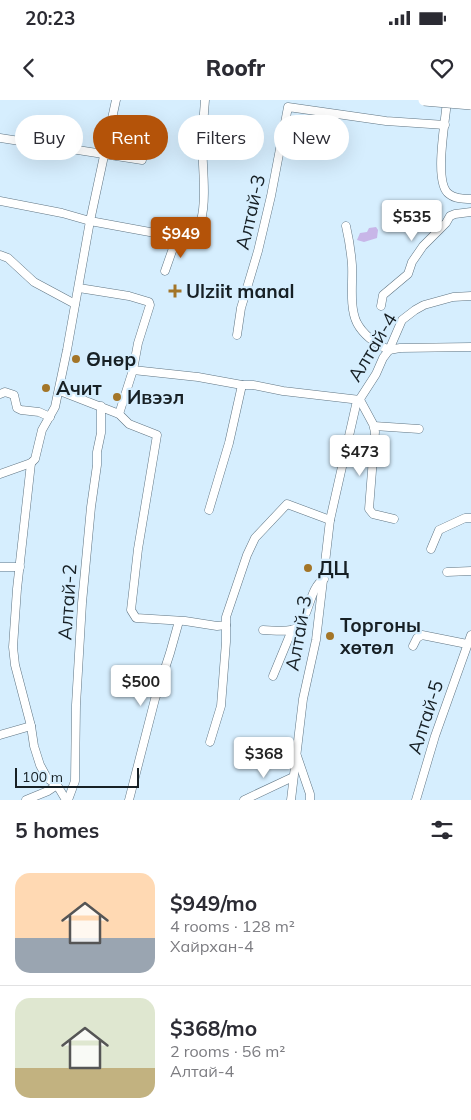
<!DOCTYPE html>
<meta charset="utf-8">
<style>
:root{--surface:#fff;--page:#f2f2f3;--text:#2b2b33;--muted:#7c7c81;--line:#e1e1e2;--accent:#b45309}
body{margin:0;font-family:Mulish,sans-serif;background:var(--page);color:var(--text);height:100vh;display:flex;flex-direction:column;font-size:19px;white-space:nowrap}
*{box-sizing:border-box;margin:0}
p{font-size:16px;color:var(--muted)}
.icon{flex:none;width:28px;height:28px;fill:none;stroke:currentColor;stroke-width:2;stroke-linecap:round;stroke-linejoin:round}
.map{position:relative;height:700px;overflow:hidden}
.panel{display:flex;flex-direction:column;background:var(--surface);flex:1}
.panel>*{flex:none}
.guide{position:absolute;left:15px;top:15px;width:441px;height:45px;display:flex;gap:10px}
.scale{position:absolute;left:15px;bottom:12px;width:124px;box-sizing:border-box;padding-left:5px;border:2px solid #172025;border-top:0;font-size:14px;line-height:18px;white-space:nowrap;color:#172025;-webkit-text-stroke:4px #d6eefe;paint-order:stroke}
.price{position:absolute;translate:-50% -42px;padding:0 11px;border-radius:5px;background:#fff;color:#222;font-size:16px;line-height:32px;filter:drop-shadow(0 1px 2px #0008)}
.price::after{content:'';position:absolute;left:50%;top:30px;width:15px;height:11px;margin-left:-8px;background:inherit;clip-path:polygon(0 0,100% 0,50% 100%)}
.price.on{background:var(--accent);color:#fff}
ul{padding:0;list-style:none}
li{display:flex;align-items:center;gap:15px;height:125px;padding:0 15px}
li+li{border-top:1px solid var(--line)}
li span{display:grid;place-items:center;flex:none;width:140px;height:100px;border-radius:15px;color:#555}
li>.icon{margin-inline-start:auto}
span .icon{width:60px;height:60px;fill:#fffc;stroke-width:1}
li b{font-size:21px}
h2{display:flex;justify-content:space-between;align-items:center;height:60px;padding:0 15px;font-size:21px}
.tag{padding:0 18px;border-radius:22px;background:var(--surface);box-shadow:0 5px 20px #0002;font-size:18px;line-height:45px}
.tag.on{background:var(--accent);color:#fff}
.status{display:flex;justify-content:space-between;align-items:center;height:35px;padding:0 25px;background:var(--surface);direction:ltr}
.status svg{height:14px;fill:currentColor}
header{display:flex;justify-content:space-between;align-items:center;height:65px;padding:0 15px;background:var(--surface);font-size:22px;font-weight:800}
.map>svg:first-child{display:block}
.green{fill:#c8b6e8}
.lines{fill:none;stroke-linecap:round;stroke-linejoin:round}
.street-casing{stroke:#607583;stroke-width:9}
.street{stroke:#fff;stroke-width:8}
.secondary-bridge-casing{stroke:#607583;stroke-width:12;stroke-linecap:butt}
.secondary-bridge{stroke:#fff;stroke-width:11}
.poi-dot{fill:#a37528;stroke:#d6eefe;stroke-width:2}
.labels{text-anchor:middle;stroke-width:4.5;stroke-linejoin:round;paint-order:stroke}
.street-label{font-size:19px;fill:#172025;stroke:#d6eefe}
.poi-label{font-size:19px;font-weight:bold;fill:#172025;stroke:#d6eefe;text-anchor:start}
</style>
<div class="status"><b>20:23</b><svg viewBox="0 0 49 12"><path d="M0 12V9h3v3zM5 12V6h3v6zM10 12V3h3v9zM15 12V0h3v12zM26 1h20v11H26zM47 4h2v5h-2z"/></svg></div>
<header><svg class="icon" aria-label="back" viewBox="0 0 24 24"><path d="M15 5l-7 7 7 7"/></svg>Roofr<svg class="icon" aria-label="heart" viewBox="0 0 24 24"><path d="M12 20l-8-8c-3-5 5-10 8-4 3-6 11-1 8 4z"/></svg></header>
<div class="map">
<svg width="471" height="700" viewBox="0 0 471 700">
<rect width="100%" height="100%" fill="#d6eefe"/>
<polygon class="green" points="376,127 378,130 377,138 364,142 357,140 360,133 367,132 369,128"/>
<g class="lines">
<defs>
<g id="street">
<path d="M447,0C446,19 433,83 449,94C455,99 464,99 471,99"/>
<polyline points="0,38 142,60"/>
<polyline points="0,101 62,113 90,121 166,135 179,139"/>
<path d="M346,126C349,139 351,152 352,165C353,182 349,207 357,223C364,236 376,244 389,250"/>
<path d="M179,139C190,138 197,131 201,120C207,99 202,62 202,39C203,26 204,13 205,0"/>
<polyline points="0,155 8,158 34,182 75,204"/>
<polyline points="165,171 172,151 179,139"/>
<polyline points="79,188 129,196 149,202 150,205 138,243 133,270 119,314"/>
<polyline points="381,206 383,195 408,174 412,162 423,146 446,123 450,116 455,114 471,112"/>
<polyline points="237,235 241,208 258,151 271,96 288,7 386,21 445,25"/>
<polyline points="389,250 400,248 471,247"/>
<polyline points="133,270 198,277 242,285 253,285 283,291 360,300"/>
<polyline points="60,291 119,314 129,324 157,335 138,449 131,510 136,518 185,521 217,526 226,525 226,517 247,455 255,438 287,404 330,420"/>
<polyline points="0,294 5,292 14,295 17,308 21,310 39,312 50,317"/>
<polyline points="360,300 373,324 375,332 369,409 373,414 394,419"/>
<polyline points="374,326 419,329"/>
<polyline points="31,363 17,489 13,547 15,565 31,626 34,646 40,665 47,678 57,685 66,700"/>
<polyline points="0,374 31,363 35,359 42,330 55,307 67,250 90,121 116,0"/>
<polyline points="209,410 229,343 242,285"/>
<polyline points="431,449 439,430 465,418 471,418"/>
<polyline points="0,467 20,467"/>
<polyline points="447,472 471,471"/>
<path d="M263,530C271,530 282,532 291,530C310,526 307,489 324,479"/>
<polyline points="413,546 417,538 422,535 467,544"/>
<polyline points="273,576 292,530"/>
<polyline points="0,635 31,626"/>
<polyline points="210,642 221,606 226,542 226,525"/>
<polyline points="297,656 310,694 310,700"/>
<polyline points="26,700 48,691 57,685"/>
<polyline points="68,700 75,681 76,605 82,503 91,407 97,365 97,352 101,333 101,306"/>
<polyline points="129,700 155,599 170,553 179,521"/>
<polyline points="244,700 293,677"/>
<polyline points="291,700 303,599 316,540 330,420 356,305 376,274 383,258 389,250 402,220 415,210 424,205 453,197 471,196"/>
<polyline points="416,700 435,636 471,535"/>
</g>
</defs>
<use href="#street" class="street-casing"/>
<use href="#street" class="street"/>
<defs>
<polyline id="secondary-bridge" points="424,0 471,4"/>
</defs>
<use href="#secondary-bridge" class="secondary-bridge-casing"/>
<use href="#secondary-bridge" class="secondary-bridge"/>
</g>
<g class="poi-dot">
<path d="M172.5 183.5h5v5h5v5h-5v5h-5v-5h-5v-5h5z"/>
<circle cx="76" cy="259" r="5"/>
<circle cx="46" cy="288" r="5"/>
<circle cx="117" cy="297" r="5"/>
<circle cx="308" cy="468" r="5"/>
<circle cx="330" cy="536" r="5"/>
</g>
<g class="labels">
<g class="street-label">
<text transform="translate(250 112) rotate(-77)" y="7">Алтай-3</text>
<text transform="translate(372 247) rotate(-59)" y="7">Алтай-4</text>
<text transform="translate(67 502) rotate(-86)" y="7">Алтай-2</text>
<text transform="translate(298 533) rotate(-80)" y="7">Алтай-3</text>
<text transform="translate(425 617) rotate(-72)" y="7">Алтай-5</text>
</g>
<g class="poi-label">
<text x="186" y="198">Ulziit manal</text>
<text x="86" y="266">Өнөр</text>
<text x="56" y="295">Ачит</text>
<text x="127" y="304">Ивээл</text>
<text x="318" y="475">ДЦ</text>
<text x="340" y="532">Торгоны<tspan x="340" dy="22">хөтөл</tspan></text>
</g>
</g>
</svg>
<div class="scale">100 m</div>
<b class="price" style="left:412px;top:142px">$535</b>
<b class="price on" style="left:181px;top:159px">$949</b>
<b class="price" style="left:360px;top:377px">$473</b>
<b class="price" style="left:141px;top:607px">$500</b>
<b class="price" style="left:264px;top:679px">$368</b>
<div class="guide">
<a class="tag">Buy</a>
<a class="tag on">Rent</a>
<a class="tag">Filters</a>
<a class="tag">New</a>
</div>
</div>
<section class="panel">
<h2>5 homes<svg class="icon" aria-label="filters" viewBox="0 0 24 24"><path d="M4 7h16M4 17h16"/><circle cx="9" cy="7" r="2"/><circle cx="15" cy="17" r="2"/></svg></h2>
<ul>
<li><span style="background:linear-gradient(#ffd9b3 65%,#9aa5b1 0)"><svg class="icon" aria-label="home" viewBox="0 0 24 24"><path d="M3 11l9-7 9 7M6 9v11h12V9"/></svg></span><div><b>$949/mo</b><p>4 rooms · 128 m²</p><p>Хайрхан-4</p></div></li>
<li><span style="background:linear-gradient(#dfe7d0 70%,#c2b280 0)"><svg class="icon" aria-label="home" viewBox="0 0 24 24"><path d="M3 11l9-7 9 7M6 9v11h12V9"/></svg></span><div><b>$368/mo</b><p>2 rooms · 56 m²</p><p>Алтай-4</p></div></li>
</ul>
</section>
